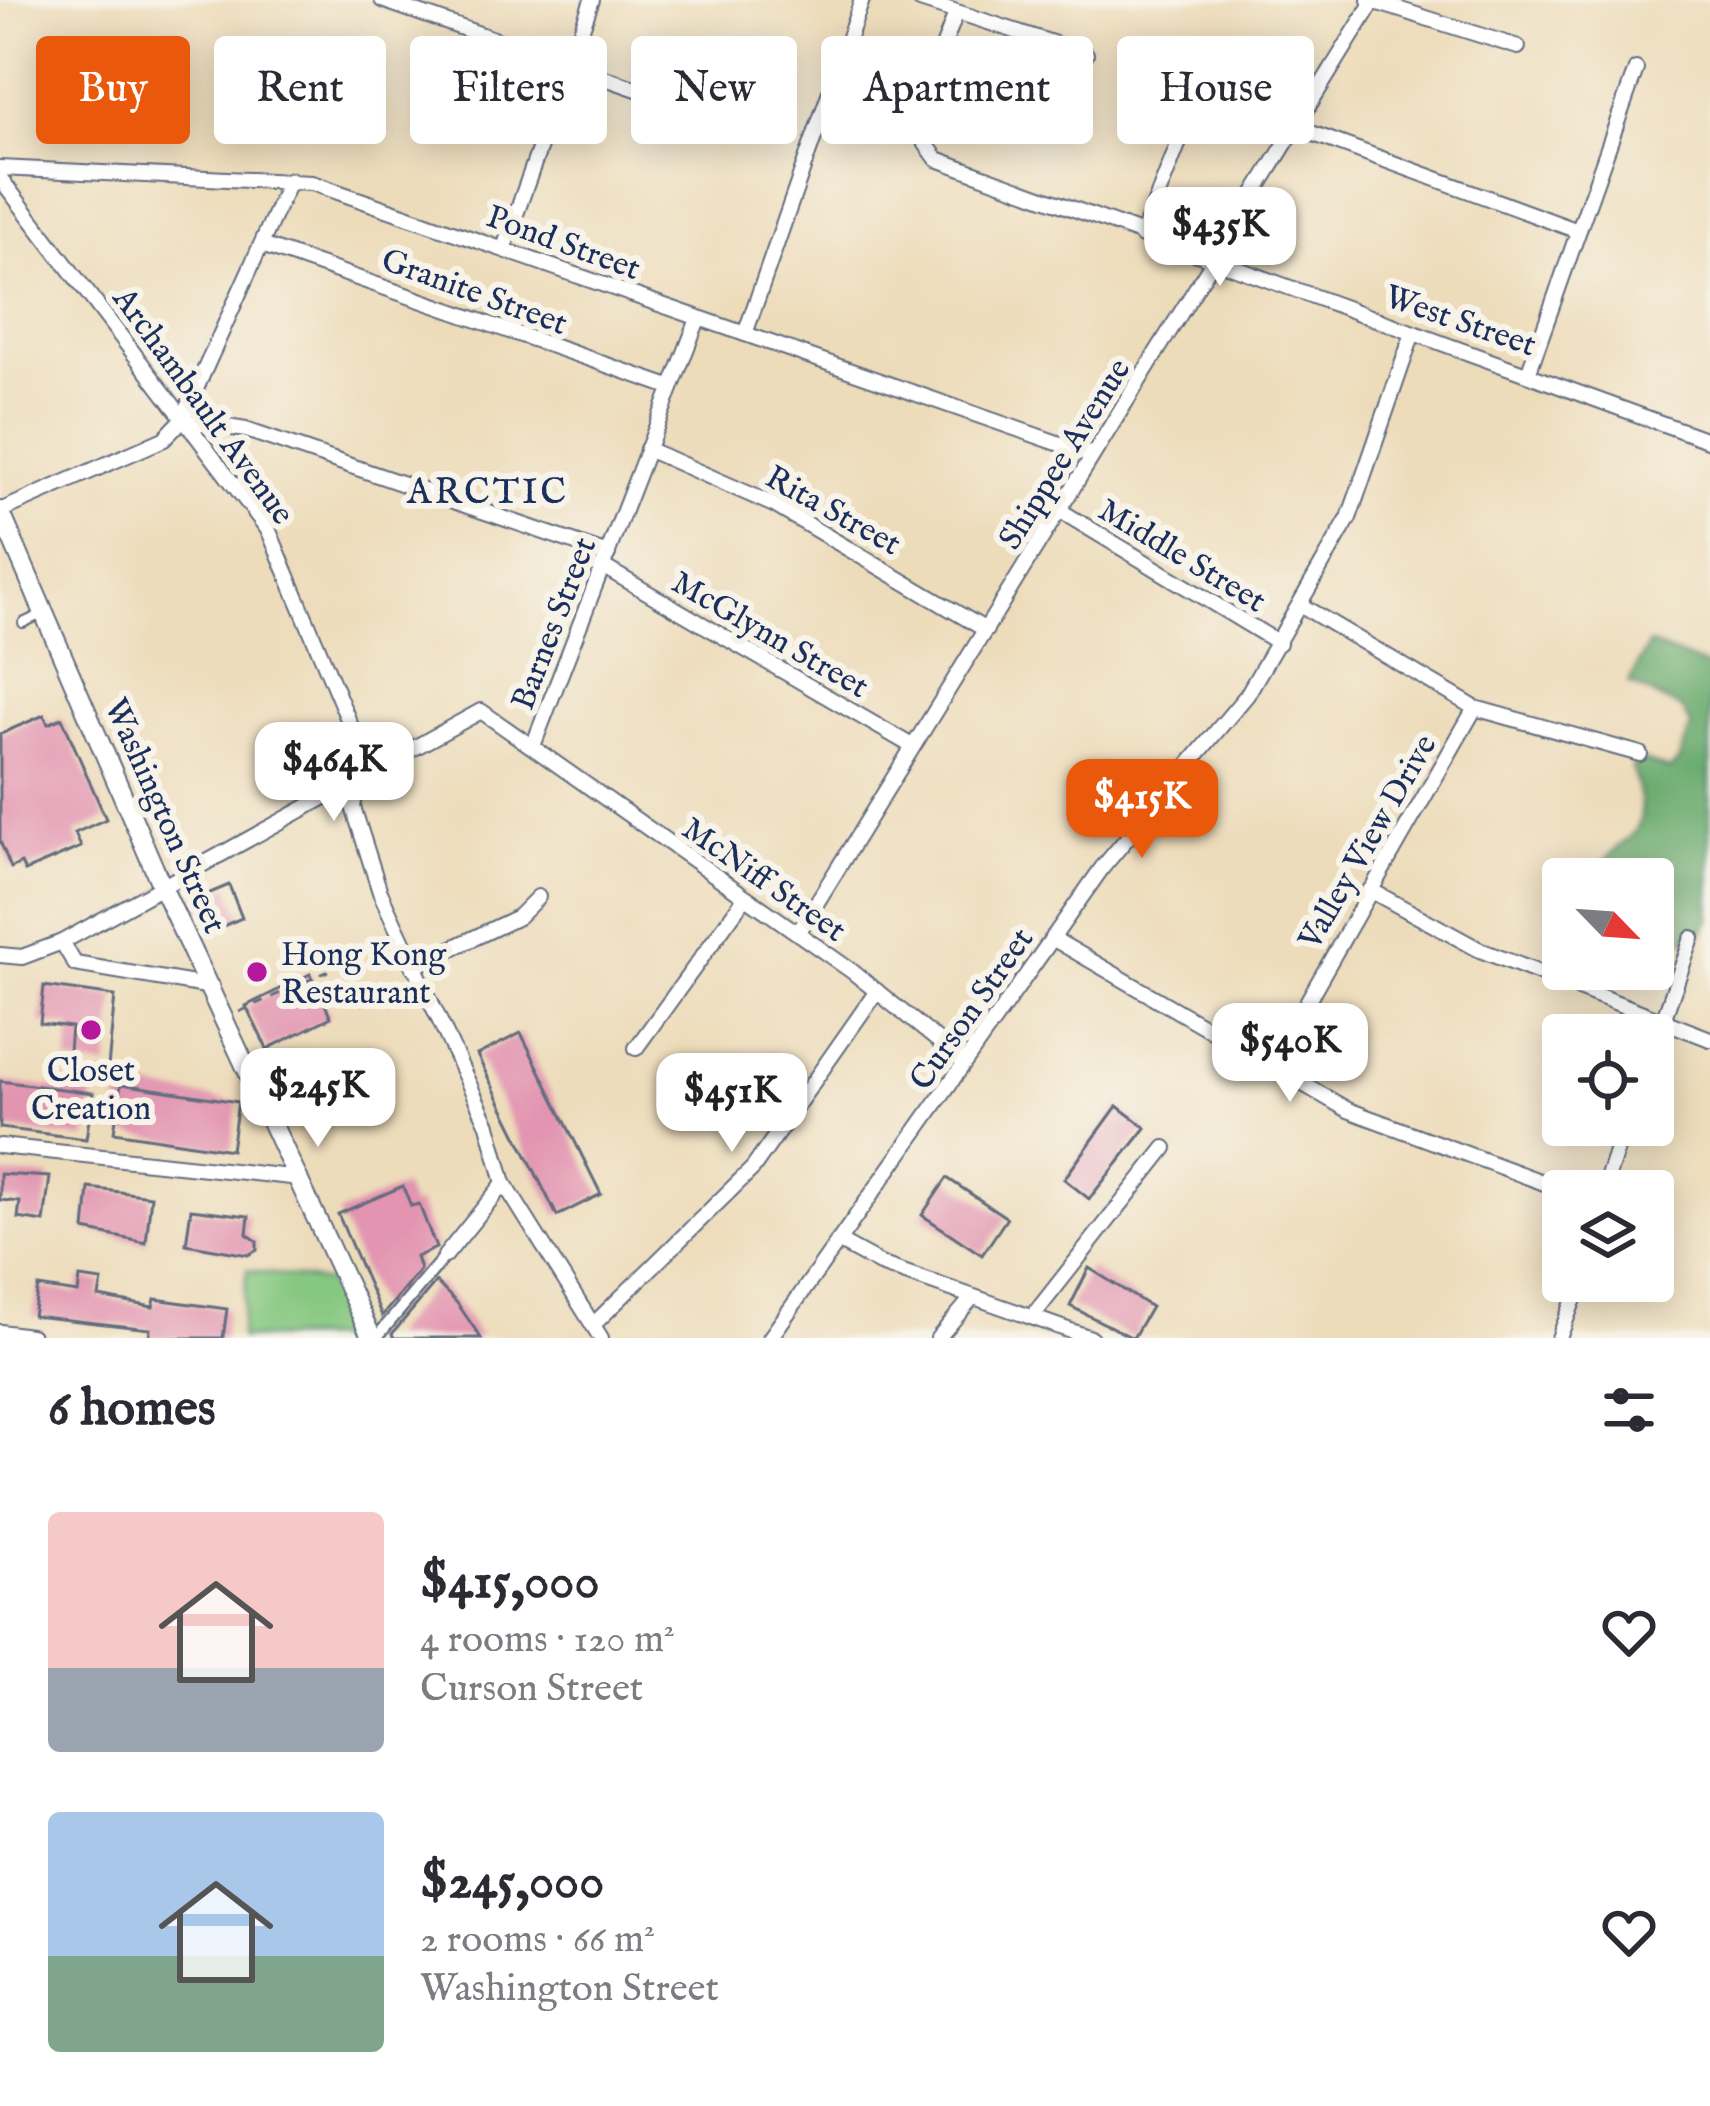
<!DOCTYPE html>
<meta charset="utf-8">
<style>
:root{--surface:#fff;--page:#f7f7f7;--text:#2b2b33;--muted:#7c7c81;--accent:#ea580c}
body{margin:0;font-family:"IM FELL English",serif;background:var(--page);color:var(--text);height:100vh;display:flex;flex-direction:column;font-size:45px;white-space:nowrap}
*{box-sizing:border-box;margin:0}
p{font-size:39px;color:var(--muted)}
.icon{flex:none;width:66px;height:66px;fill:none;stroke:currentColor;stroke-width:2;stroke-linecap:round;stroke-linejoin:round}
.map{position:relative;height:1338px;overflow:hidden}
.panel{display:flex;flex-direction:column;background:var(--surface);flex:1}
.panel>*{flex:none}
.top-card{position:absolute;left:36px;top:36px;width:1638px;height:108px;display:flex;gap:24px}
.needle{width:78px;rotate:115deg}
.fabs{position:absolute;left:1542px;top:858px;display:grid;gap:24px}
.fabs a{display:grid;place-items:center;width:132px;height:132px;border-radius:12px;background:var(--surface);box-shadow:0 6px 30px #0003;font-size:60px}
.price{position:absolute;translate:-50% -102px;padding:0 27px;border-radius:24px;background:#fff;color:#222;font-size:39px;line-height:78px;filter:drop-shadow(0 3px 6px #0008)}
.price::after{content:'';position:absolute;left:50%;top:72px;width:36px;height:27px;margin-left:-18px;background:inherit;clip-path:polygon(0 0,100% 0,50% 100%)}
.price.on{background:var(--accent);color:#fff}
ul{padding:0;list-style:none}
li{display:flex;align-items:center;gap:36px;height:300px;padding:0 48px}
li span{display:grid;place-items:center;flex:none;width:336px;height:240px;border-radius:12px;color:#555}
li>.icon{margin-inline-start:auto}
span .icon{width:144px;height:144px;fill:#fffc;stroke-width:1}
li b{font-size:51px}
h2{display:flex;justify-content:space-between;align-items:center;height:144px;padding:0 48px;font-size:51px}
.pill{padding:0 42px;border-radius:12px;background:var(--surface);box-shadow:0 6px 30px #0003;font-size:42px;line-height:108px}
.pill.on{background:var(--accent);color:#fff}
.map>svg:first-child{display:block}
.green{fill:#86c881;stroke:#507c70;stroke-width:3}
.forest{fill:#6cac6f;stroke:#446e66;stroke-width:3}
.building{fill:#e294b0}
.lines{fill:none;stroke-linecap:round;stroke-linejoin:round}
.service-casing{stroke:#646c7e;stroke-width:12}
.pedestrian-casing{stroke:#646c7e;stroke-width:15}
.minor-casing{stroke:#646c7e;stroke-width:18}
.secondary-casing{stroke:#646c7e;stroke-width:22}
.path{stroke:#646c7e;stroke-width:3;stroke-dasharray:9 9;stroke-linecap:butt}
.service{stroke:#fff;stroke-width:8}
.pedestrian{stroke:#fff;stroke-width:10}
.minor{stroke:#fff;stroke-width:14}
.secondary{stroke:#fff;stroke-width:18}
.poi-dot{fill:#b5179e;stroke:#f7f3e8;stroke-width:4.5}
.labels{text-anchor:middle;stroke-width:12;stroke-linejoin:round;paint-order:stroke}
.street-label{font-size:33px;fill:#1b2f5e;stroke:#f7f3e8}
.poi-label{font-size:33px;fill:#1b2f5e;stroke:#f7f3e8;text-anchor:start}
.neighbourhood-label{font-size:36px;letter-spacing:3px;fill:#1b2f5e;stroke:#f7f3e8}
</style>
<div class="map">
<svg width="1710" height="1338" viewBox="0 0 1710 1338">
<rect width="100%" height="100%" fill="#f7f3e8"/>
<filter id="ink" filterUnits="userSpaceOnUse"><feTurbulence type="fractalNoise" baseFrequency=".00833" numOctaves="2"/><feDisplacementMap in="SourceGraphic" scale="24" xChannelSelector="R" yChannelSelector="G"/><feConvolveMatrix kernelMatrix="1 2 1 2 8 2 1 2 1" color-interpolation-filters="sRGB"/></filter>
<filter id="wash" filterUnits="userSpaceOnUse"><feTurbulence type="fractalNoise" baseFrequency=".004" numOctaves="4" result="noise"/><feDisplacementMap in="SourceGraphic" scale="48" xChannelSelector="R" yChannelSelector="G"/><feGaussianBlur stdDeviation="2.7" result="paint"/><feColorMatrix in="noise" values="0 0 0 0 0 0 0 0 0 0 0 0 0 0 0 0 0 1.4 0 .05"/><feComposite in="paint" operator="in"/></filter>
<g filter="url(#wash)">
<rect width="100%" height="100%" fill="#eddcba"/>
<polygon class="green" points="247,1270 328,1282 352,1338 240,1338"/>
<path class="forest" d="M1649,644L1710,668V919L1695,944L1653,926V879H1589C1626,827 1658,845 1631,766L1644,761L1670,770L1679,760L1691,727L1682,709L1629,683Z"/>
<g id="blocks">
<g class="building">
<polygon points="44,715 48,724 62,718 106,819 75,833 81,847 25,871 21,863 11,868 0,841 0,734"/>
<polygon points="229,885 242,918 211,931 198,898"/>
<polygon points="310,974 331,1017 267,1049 246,1006"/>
<polygon points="44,986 115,996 108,1067 68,1063 71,1027 40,1023"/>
<polygon points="521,1033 601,1194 557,1216 477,1055"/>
<polygon points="0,1081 93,1093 86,1139 0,1128"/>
<polygon points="121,1084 238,1102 231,1150 114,1132"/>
<polygon points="1117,1106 1146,1128 1089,1199 1064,1179"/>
<polygon points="0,1174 50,1177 44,1222 18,1218 20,1202 0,1200"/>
<polygon points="947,1178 1007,1218 982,1255 922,1215"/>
<polygon points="403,1186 411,1206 419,1204 436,1248 416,1257 420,1270 382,1316 338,1214"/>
<polygon points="89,1188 151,1196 146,1243 85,1230"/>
<polygon points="191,1209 249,1216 247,1234 257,1241 257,1250 248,1255 186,1244"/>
<polygon points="1089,1268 1151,1307 1133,1338 1070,1306"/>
<polygon points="80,1278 102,1281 99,1297 153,1307 155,1299 227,1309 223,1338 149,1338 150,1329 33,1316 38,1287 78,1293"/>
<polygon points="436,1282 457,1303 481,1338 394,1338 392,1334"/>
</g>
</g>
</g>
<g filter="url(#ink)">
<use href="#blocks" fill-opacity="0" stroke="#646c7e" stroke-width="3"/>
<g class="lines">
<defs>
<polyline id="service" points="23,623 44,613"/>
<polyline id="pedestrian" points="376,1338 445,1256"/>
<g id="minor">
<polyline points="382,0 714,116"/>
<polyline points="920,0 1086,54"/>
<polyline points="1369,0 1518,47"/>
<polyline points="956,13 918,113 918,133 937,159 1710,441"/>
<polyline points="1295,127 1578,231"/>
<polyline points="0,168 312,183 1092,455"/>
<polyline points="0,178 269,531 363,755 353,807 380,892 488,1125 504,1183 601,1338"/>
<polyline points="1142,236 1179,142"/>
<polyline points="262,245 670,387"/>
<polyline points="504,248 592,0"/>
<polyline points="745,334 862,0"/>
<polyline points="1529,371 1636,69"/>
<polyline points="182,420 246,430 608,554"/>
<polyline points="647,449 774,505 986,630"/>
<polyline points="1059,510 1279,643"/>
<polyline points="0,511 164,439 182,420 290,180"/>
<polyline points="602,566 912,746"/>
<polyline points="1302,606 1475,708 1640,754"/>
<polyline points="533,746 698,319"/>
<polyline points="1370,890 1480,950 1710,1039"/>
<polyline points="798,933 1374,0"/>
<polyline points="1052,938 1348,1110 1566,1191"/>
<polyline points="62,942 75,964 212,987"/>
<polyline points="0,955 22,957 62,942 481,711 853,972 963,1061"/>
<polyline points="413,967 518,917 538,897"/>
<polyline points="636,1048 744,899"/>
<polyline points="1653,1049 1692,938"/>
<polyline points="1271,1065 1475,708"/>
<polyline points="0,1146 300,1178"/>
<polyline points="1603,1191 1625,1125"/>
<polyline points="838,1241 880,1264 1091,1338"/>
<polyline points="445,1256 504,1183"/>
<polyline points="1032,1317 1165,1148"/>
<polyline points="593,1325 753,1168 877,991"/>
<polyline points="770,1338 1102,868 1247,695 1349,518 1413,333"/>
<polyline points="938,1338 972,1298"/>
<polyline points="1559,1338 1581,1281"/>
</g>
<g id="secondary">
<polyline points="0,511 163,889 372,1338"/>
<polyline points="0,1334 30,1338"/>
</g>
</defs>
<use href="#service" class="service-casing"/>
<use href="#pedestrian" class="pedestrian-casing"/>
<use href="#minor" class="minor-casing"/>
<use href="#secondary" class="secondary-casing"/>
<polyline class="path" points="239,1012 335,968"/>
<use href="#service" class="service"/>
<use href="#pedestrian" class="pedestrian"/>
<use href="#minor" class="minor"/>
<use href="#secondary" class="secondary"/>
</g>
</g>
<g class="poi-dot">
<circle cx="257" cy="972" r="12"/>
<circle cx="91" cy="1030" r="12"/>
</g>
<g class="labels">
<g class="street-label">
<text transform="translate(564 241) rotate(20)" y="12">Pond Street</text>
<text transform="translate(475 290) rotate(20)" y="12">Granite Street</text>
<text transform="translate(1461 319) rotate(19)" y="12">West Street</text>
<text transform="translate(205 405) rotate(54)" y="12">Archambault Avenue</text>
<text transform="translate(1063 453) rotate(-58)" y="12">Shippee Avenue</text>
<text transform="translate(834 509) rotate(29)" y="12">Rita Street</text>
<text transform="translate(1183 554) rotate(31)" y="12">Middle Street</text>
<text transform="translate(552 623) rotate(-69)" y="12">Barnes Street</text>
<text transform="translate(771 633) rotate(30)" y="12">McGlynn Street</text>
<text transform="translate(167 815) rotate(66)" y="12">Washington Street</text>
<text transform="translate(1366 841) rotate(-60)" y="12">Valley View Drive</text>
<text transform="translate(765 878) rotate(35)" y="12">McNiff Street</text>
<text transform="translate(970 1008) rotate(-55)" y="12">Curson Street</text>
</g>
<g class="poi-label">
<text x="281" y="965">Hong Kong<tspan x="281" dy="38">Restaurant</tspan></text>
<text x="91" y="1081" text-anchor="middle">Closet<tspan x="91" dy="38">Creation</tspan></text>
</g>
<g class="neighbourhood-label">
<text x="488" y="503">ARCTIC</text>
</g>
</g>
</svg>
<div class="fabs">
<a><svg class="needle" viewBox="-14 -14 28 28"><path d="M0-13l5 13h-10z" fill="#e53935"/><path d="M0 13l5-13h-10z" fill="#7c7c81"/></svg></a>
<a><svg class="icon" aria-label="locate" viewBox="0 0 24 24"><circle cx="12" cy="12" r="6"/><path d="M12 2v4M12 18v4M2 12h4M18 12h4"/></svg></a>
<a><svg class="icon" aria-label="layers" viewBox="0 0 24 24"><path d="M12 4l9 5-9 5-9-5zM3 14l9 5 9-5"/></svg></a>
</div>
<b class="price" style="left:1220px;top:289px">$435K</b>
<b class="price" style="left:334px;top:824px">$464K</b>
<b class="price on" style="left:1142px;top:861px">$415K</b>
<b class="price" style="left:1290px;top:1105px">$540K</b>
<b class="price" style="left:318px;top:1150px">$245K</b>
<b class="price" style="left:732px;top:1155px">$451K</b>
<div class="top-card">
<a class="pill on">Buy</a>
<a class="pill">Rent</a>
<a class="pill">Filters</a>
<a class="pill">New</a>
<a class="pill">Apartment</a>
<a class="pill">House</a>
</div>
</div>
<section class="panel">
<h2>6 homes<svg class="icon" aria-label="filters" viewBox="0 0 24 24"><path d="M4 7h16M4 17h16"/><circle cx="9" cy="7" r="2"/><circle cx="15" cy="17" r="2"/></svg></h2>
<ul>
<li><span style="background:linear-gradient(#f6c9c9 65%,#9aa5b1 0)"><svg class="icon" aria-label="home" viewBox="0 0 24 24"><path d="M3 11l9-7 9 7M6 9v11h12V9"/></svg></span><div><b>$415,000</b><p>4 rooms · 120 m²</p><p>Curson Street</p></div><svg class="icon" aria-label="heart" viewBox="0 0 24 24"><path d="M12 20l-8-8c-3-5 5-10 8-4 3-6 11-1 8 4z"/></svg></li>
<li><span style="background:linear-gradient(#a9c7e8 60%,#7fa58c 0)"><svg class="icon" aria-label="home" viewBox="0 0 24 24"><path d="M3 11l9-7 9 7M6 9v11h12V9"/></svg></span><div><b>$245,000</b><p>2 rooms · 66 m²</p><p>Washington Street</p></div><svg class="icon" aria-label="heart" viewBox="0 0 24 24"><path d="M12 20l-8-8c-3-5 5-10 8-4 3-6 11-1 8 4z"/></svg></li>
</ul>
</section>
